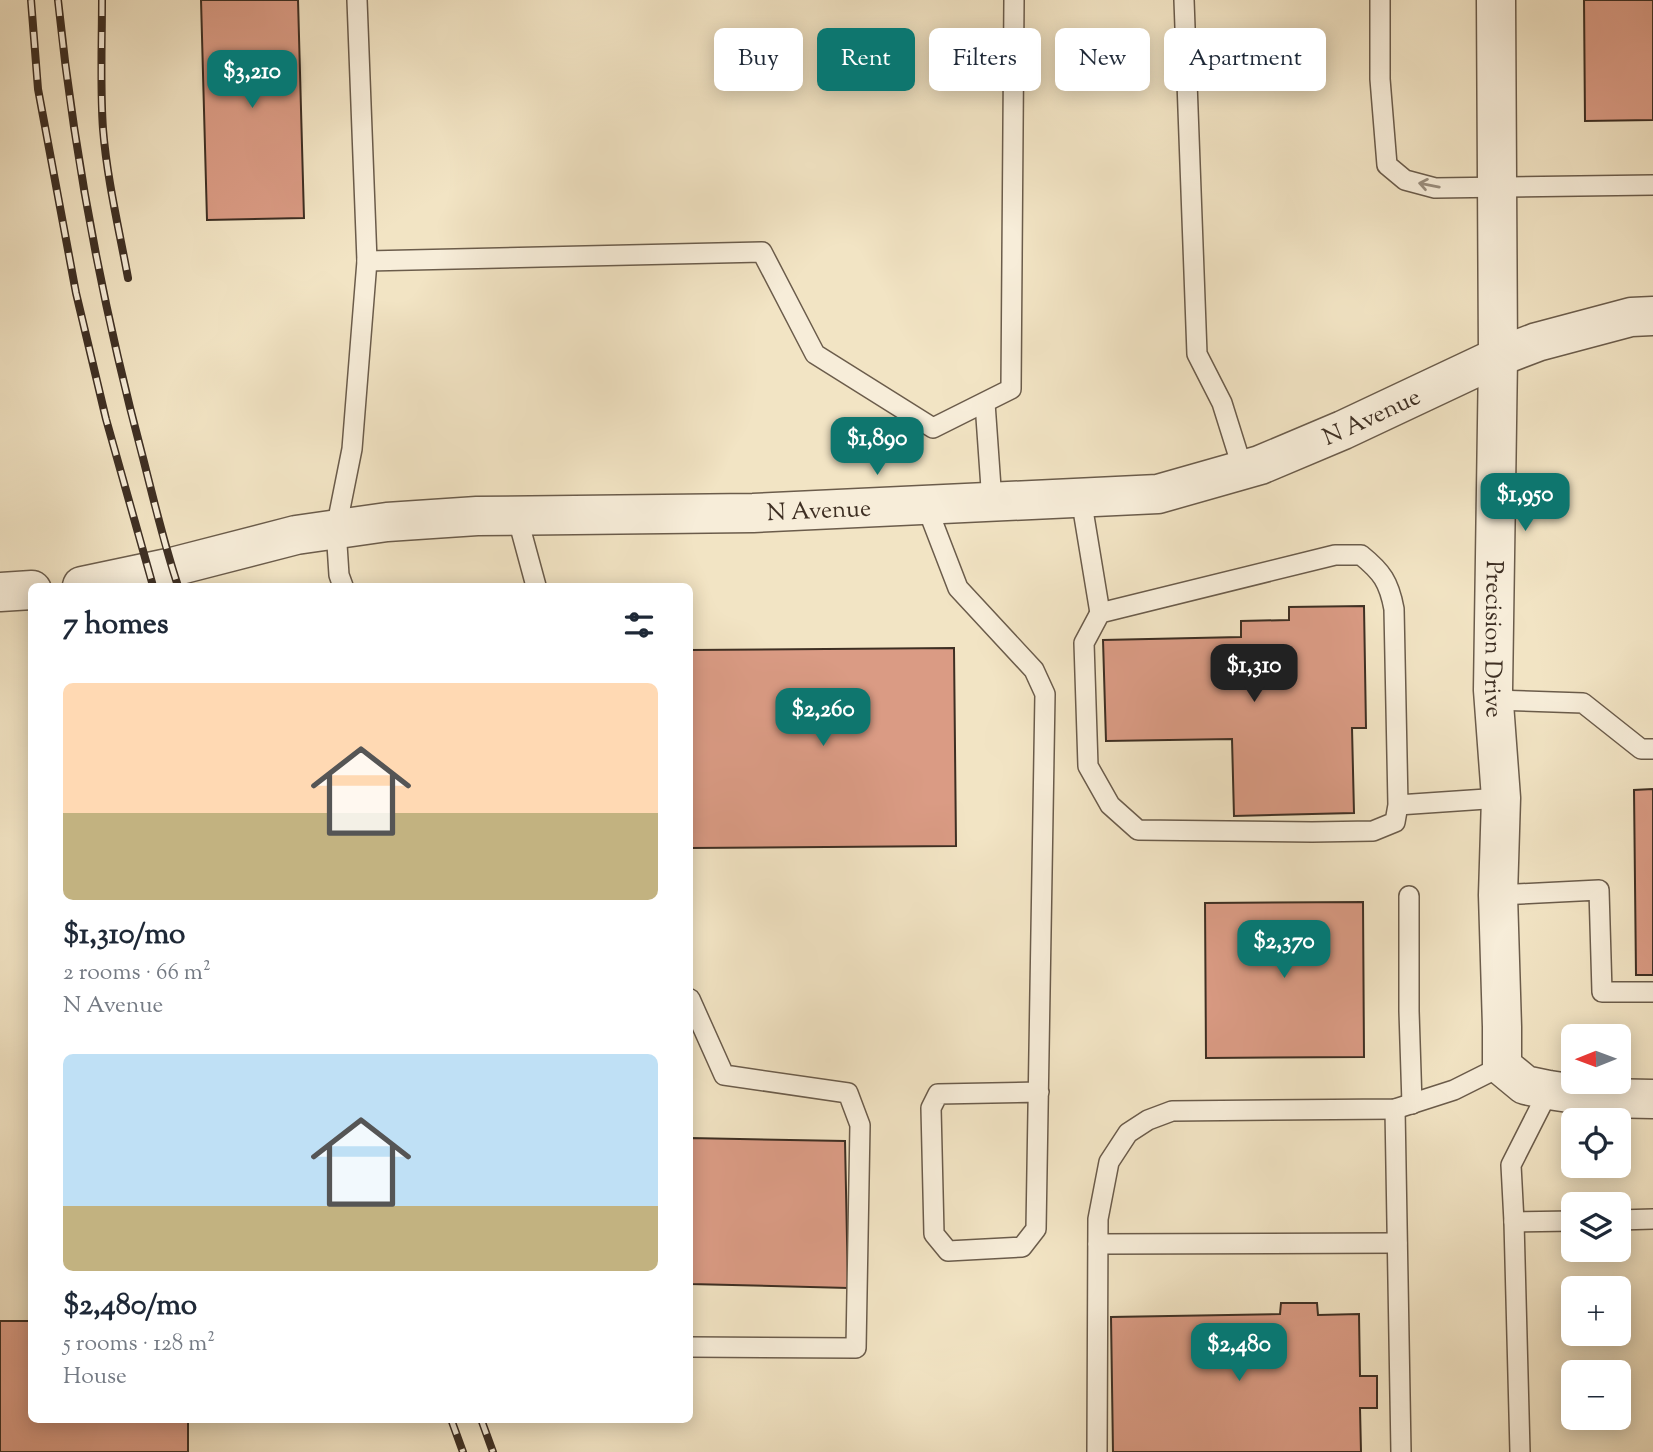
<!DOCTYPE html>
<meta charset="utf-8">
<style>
:root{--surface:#fff;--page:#f6f6f7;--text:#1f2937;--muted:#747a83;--accent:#0f766e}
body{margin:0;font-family:"Sorts Mill Goudy",serif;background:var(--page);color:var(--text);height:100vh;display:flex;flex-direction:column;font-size:26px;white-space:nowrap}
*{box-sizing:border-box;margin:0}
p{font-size:23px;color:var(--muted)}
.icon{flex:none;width:38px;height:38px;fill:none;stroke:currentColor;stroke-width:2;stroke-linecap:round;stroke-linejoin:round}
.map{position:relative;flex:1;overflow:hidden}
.side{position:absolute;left:28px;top:583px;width:665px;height:840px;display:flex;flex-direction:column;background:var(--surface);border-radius:10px;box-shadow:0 4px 18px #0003}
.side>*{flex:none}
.guide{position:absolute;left:714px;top:28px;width:665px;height:63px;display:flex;gap:14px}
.needle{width:46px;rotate:269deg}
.tools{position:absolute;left:1561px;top:1024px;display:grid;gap:14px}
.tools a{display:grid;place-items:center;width:70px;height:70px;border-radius:10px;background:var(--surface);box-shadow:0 4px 18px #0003;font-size:35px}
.price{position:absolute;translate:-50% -60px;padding:0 16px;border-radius:14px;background:var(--accent);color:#fff;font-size:23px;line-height:46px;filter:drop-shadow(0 2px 4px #0008)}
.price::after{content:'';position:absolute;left:50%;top:42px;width:21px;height:16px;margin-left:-10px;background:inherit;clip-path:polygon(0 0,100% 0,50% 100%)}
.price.on{background:#222;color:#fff}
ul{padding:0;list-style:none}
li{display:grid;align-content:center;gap:14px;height:371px;padding:0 35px}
li span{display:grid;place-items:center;height:217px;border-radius:10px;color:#555}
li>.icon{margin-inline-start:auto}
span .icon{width:126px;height:126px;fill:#fffc;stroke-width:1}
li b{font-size:30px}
h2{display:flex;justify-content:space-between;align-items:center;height:84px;padding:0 35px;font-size:30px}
.pill{padding:0 24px;border-radius:10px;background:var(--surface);box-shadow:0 4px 18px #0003;font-size:24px;line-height:63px}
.pill.on{background:var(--accent);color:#fff}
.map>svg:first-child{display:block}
.building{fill:#da9b84;stroke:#3e2f23;stroke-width:2}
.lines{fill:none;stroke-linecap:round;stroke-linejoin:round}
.lane-casing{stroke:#6b5c4b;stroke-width:22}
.street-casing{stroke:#6b5c4b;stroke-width:41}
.lane{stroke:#f7edd9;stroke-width:19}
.street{stroke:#f7edd9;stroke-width:38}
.rail-casing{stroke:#3e2f23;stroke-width:8}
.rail{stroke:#f7edd9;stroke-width:5;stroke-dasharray:16;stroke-linecap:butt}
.oneway{stroke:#9a8e7e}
.labels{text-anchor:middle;stroke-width:5;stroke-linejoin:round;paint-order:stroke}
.street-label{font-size:24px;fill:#3e2f23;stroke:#f7edd9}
</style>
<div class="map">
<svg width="1653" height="1452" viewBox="0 0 1653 1452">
<rect width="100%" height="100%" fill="#f2e4c4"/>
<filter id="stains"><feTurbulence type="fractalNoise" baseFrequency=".00286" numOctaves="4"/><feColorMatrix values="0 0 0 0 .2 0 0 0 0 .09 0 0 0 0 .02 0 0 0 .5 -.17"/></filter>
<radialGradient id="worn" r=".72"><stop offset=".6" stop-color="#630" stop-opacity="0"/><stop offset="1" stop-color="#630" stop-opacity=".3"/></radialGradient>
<g class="building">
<polygon points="201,0 298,0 304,218 207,220"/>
<polygon points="1584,0 1653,0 1653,120 1585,121"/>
<polygon points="1364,606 1366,728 1352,728 1354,813 1234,816 1232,739 1106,741 1103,640 1241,637 1241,621 1289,620 1289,607"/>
<polygon points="954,648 956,846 690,848 690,650"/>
<polygon points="1653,789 1653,975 1636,975 1634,790"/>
<polygon points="1363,902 1364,1057 1206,1058 1205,903"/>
<polygon points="690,1138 845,1141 848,1288 690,1284"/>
<polygon points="1281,1303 1317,1303 1318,1315 1359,1314 1360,1376 1377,1376 1377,1408 1360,1408 1361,1452 1113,1452 1111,1317 1280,1314"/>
<polygon points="0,1321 32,1321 32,1419 188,1419 188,1452 0,1452"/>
</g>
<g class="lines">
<defs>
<g id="lane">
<polyline points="1184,0 1197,354 1222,403 1243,470"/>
<polyline points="1380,0 1380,79 1387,165 1405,180 1435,188 1653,185"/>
<polyline points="367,261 762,252 815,354 933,428 1011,389 1014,0"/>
<polyline points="985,403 992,502"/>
<polyline points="1081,498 1100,613"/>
<polyline points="926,505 958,588 1034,670 1045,694 1036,1229 1022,1247 948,1251 934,1234 931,1108 938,1094 1039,1092"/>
<polyline points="517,516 536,586"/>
<polyline points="343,586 339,575 336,529 352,449 367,261 357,0"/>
<polyline points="1493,700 1583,703 1641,749 1653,749"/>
<path d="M1398,805L1394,609C1389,582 1382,572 1361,555H1335L1100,613L1084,643L1088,766L1110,805L1138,830L1312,832L1373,831L1395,822L1398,805L1501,798"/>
<polyline points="1498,895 1599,890 1602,992 1653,992"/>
<polyline points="1409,896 1409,1011 1412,1104"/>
<polyline points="690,999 724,1075 848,1093 860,1125 856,1348 690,1347"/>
<polyline points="1549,1090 1511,1165 1514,1222 1573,1221"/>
<polyline points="1395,1109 1401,1452"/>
<polyline points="1619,1220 1653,1219"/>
<polyline points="1514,1222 1520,1452"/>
<polyline points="1098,1244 1397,1243"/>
<polyline points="1097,1452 1098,1219 1109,1162 1128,1133 1148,1120 1172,1111 1395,1109 1454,1090 1502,1066"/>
</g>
<g id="street">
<path id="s1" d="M1496,0L1498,357L1493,690L1501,798L1498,895L1502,1027V1066L1525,1085L1549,1090L1602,1098L1653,1099"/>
<path id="s2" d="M82,586L172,567L296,535L387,522L477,516L753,513L1158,494L1260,465L1343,430L1498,357L1537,342L1631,317L1653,316"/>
<polyline points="0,592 32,590"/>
</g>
</defs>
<use href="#lane" class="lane-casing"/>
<use href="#street" class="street-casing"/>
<use href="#lane" class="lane"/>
<use href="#street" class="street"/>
<defs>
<g id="rail">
<polyline points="31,0 38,89 76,293 106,419 153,586"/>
<path d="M58,0C74,155 103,308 143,458C154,501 164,544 178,586"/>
<path d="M102,0C102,43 100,86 103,129C107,179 119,229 128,278"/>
<polyline points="451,1419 463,1452"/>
<polyline points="481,1419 493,1452"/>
</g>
</defs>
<use href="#rail" class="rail-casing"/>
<use href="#rail" class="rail"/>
</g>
<defs><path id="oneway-shaft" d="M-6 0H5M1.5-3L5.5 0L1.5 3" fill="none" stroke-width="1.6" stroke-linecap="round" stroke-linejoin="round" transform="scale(1.75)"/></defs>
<use class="oneway" href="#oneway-shaft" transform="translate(1429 185) rotate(-169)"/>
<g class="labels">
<g class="street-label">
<text dy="8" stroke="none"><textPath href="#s2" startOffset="1311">N Avenue</textPath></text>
<text dy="8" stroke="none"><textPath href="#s2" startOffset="744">N Avenue</textPath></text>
<text dy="8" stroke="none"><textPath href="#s1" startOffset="639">Precision Drive</textPath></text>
</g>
</g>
<rect width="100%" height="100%" filter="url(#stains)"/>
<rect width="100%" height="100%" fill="url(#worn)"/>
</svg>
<div class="tools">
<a><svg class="needle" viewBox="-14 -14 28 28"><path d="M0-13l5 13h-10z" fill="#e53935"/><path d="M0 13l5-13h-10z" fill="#747a83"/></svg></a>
<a><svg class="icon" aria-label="locate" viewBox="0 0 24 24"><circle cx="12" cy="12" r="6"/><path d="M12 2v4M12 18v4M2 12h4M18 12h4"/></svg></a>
<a><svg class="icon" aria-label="layers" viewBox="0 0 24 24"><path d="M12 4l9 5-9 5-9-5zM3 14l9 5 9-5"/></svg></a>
<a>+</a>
<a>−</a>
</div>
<b class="price" style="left:252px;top:110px">$3,210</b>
<b class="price" style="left:877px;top:477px">$1,890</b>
<b class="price" style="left:1525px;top:533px">$1,950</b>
<b class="price on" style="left:1254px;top:704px">$1,310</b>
<b class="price" style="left:823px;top:748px">$2,260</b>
<b class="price" style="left:1284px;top:980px">$2,370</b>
<b class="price" style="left:1239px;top:1383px">$2,480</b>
<div class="guide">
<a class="pill">Buy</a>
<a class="pill on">Rent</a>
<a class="pill">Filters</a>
<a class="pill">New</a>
<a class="pill">Apartment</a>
</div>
<section class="side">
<h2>7 homes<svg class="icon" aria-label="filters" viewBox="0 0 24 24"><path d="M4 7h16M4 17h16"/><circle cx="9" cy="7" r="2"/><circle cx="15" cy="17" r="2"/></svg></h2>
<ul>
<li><span style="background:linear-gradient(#ffd9b3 60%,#c2b280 0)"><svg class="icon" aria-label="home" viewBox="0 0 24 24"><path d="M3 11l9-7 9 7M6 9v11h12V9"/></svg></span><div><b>$1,310/mo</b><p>2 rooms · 66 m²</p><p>N Avenue</p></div></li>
<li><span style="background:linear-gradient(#bfe0f5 70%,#c2b280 0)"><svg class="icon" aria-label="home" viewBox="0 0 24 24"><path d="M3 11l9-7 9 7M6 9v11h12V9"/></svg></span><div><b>$2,480/mo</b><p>5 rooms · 128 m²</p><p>House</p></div></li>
</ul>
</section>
</div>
